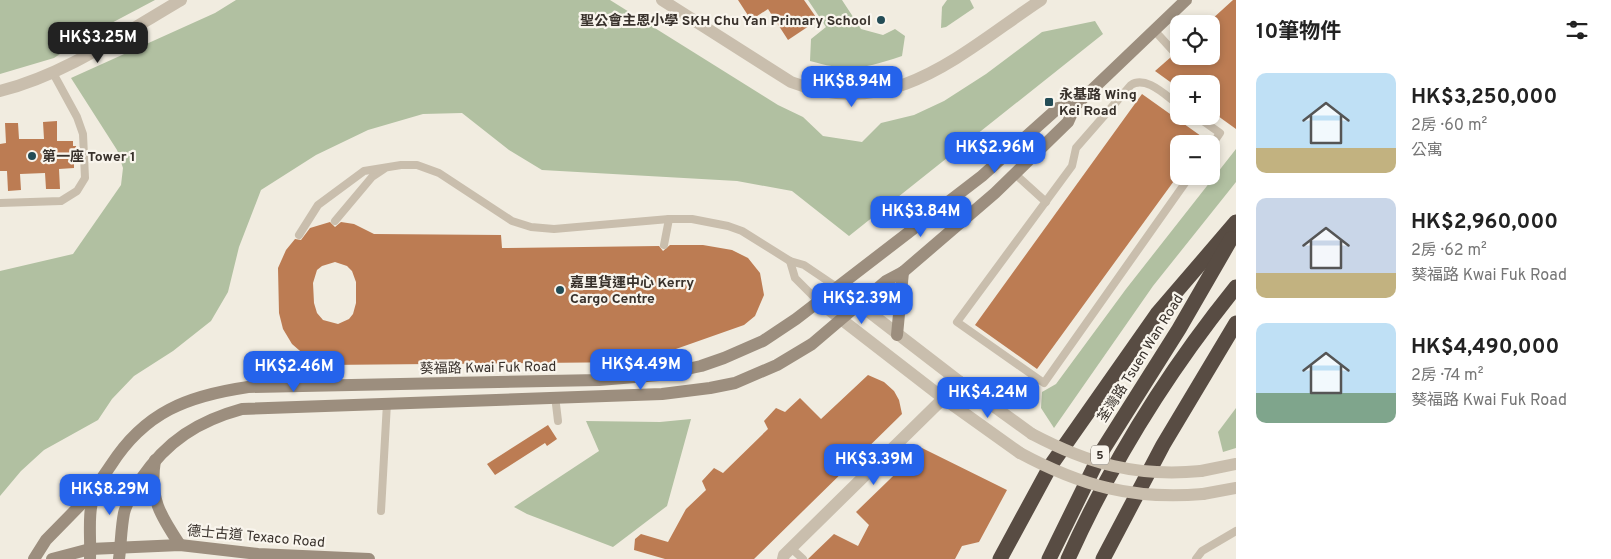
<!DOCTYPE html>
<html lang="zh-TW">
<meta charset="utf-8">
<style>
:root{--surface:#fff;--page:#f2f2f2;--text:#222;--muted:#767676;--accent:#2563eb}
body{margin:0;font-family:Overpass,"Noto Sans TC",sans-serif;background:var(--page);color:var(--text);height:100vh;display:flex;flex-direction:column;font-size:19px;white-space:nowrap}
*{box-sizing:border-box;margin:0}
p{font-size:16px;color:var(--muted)}
.icon{flex:none;width:28px;height:28px;fill:none;stroke:currentColor;stroke-width:2;stroke-linecap:round;stroke-linejoin:round}
.map{position:relative;flex:1;overflow:hidden}
.drawer{display:flex;flex-direction:column;background:var(--surface);width:375px}
.drawer>*{flex:none}
.fabs{position:absolute;left:1170px;top:15px;display:grid;gap:10px}
.fabs a{display:grid;place-items:center;width:50px;height:50px;border-radius:10px;background:var(--surface);box-shadow:0 2px 8px #0003;font-size:25px}
.price{position:absolute;translate:-50% -42px;padding:0 11px;border-radius:10px;background:var(--accent);color:#fff;font-size:16px;line-height:32px;filter:drop-shadow(0 1px 2px #0008)}
.price::after{content:'';position:absolute;left:50%;top:30px;width:15px;height:11px;margin-left:-8px;background:inherit;clip-path:polygon(0 0,100% 0,50% 100%)}
.price.current{background:#222;color:#fff}
ul{padding:0;list-style:none}
li{display:flex;align-items:center;gap:15px;height:125px;padding:0 20px}
li span{display:grid;place-items:center;flex:none;width:140px;height:100px;border-radius:10px;color:#555}
li>.icon{margin-inline-start:auto}
span .icon{width:60px;height:60px;fill:#fffc;stroke-width:1}
li b{font-size:21px}
h2{display:flex;justify-content:space-between;align-items:center;height:60px;padding:0 20px;font-size:21px}
main{display:flex;flex:1;min-height:0}
.map>svg:first-child{display:block}
.green{fill:#b1c0a1}
.building{fill:#bc7c53;fill-rule:evenodd}
.lines{fill:none;stroke-linecap:round;stroke-linejoin:round}
.service{stroke:#c9bead;stroke-width:8}
.minor{stroke:#c9bead;stroke-width:12}
.tertiary{stroke:#c9bead;stroke-width:12}
.secondary{stroke:#9c8e7e;stroke-width:12}
.motorway{stroke:#584c43;stroke-width:15}
.tertiary-bridge{stroke:#c9bead;stroke-width:12}
.poi-dot{fill:#234c56;stroke:#f9f5ed;stroke-width:2}
.labels{text-anchor:middle;stroke-width:4.5;stroke-linejoin:round;paint-order:stroke}
.shield{fill:#f9f5ed;stroke:#726c65;stroke-width:1}
.shield-label{font-size:12px;font-weight:bold;fill:#38312b}
.poi-label{font-size:14px;font-weight:bold;fill:#38312b;stroke:#f9f5ed;text-anchor:start}
.street-label{font-size:14px;fill:#38312b;stroke:#f9f5ed}
</style>
<main>
<div class="map">
<svg width="1236" height="559" viewBox="0 0 1236 559">
<rect width="100%" height="100%" fill="#f1ece0"/>
<g class="green">
<polygon points="0,0 155,0 87,36 54,58 0,74"/>
<polygon points="236,0 610,0 778,105 803,117 823,136 862,142 881,123 914,115 944,101 986,74 1042,32 1095,21 1103,34 849,236 792,191 737,181 542,170 509,150 462,113 423,114 368,130 316,155 261,190 239,247 228,292 211,321 173,351 134,376 112,399 98,420 44,450 21,471 0,496 0,271 73,254 121,185 123,168 117,150 71,78 215,13"/>
<path d="M808,0H842L861,29L883,35L895,29L905,36L902,56C863,69 849,72 810,61L811,39L826,27Z"/>
<polygon points="947,0 970,0 974,8 946,27 941,28 942,7"/>
<polygon points="1236,149 1236,182 1153,286 1054,428 1041,408 1042,392 1056,384 1126,289"/>
<polygon points="1236,408 1236,448 1223,452 1218,432"/>
<polygon points="691,419 667,506 613,547 527,514 514,507 599,451 586,421 660,422"/>
</g>
<g class="building">
<polygon points="738,0 804,0 818,20 788,40 768,9 751,20"/>
<polygon points="1233,0 1236,0 1236,129 1211,111 1211,84 1173,84 1155,71 1171,57 1176,59 1179,56 1211,56 1211,20"/>
<polygon points="1142,94 1208,141 1206,144 1179,144 1179,174 1037,369 975,325"/>
<polygon points="57,121 57,141 73,141 73,146 76,146 77,162 74,162 74,168 59,169 60,189 46,189 45,173 20,174 21,190 8,191 7,171 0,171 0,144 6,143 5,123 18,123 19,139 44,139 43,122"/>
<path d="M330,222L335,227L341,222L354,224L374,234L501,235L502,248L659,246L663,251L670,245H703L732,250L748,258L760,273L764,295L755,316L744,325L639,362L325,365L307,357L292,344L283,329L279,313L278,268L286,250L295,239L301,240L310,228ZM335,262L347,266L352,271L356,282V303L353,314L349,319L338,324L323,320L317,313L314,303L313,283L317,270L322,266Z"/>
<polygon points="868,375 884,382 894,391 899,400 902,414 754,559 665,559 634,550 635,539 641,534 668,542 686,509 706,490 702,481 714,468 723,473 768,429 764,421 776,408 785,412 800,398 821,419"/>
<polygon points="548,425 557,439 547,446 545,443 495,475 487,464"/>
<polygon points="922,448 1007,490 979,542 962,546 955,559 808,559 834,534 858,546 869,525 856,512"/>
</g>
<g class="lines">
<g class="service">
<polyline points="1154,30 1175,53"/>
<path d="M1179,105C1166,96 1146,75 1131,85L1076,148L1072,166L957,322L1044,383L1190,176"/>
<polyline points="1196,116 1220,133 1211,146"/>
<polyline points="1015,174 1046,202"/>
<polyline points="0,203 61,201 77,191 85,178 83,134 77,117 53,73"/>
<polyline points="335,221 372,177 384,169"/>
<polyline points="299,235 318,205 364,171 401,165 417,165 439,173 512,221 531,227 554,229 669,219 692,219 728,226 742,231 790,261 804,265 838,288"/>
<polyline points="664,245 669,219"/>
<polyline points="790,261 795,278 819,302"/>
<polyline points="555,396 558,421"/>
<polyline points="381,511 387,403"/>
<polyline points="791,548 803,559"/>
<polyline points="1196,559 1202,551 1236,531"/>
</g>
<polyline class="minor" points="783,559 784,555 960,382"/>
<g class="tertiary">
<path d="M662,0L791,82C893,122 961,53 1041,0"/>
<path d="M0,91C65,75 124,33 181,0"/>
<polyline points="838,288 960,382 1032,434"/>
<polyline points="819,302 943,398 1020,453"/>
<polyline points="1201,471 1236,464"/>
<polyline points="1203,494 1236,488"/>
</g>
<g class="secondary">
<polyline points="897,335 903,272"/>
<path d="M155,460C149,498 160,515 180,545"/>
<polyline points="34,559 46,540 95,490"/>
<polyline points="52,559 90,549 180,545 258,554 369,559"/>
<path d="M90,559C91,536 87,513 95,491C98,482 106,473 111,465C145,412 187,396 248,387L599,380L659,375L701,366L724,358L763,341L796,319L982,176L1058,108L1075,106"/>
<path d="M119,559C121,544 121,528 124,513C127,501 134,490 141,479C167,441 198,421 242,409L662,394L710,388L735,383L777,365L812,344L886,281L903,272L995,193L1068,122L1075,106L1186,0"/>
</g>
<g class="motorway">
<polyline points="1000,559 1051,465 1157,314 1236,222"/>
<polyline points="1049,559 1102,451 1179,329 1231,239"/>
<path d="M1068,559C1112,461 1169,370 1236,287"/>
<polyline points="1103,559 1163,445 1236,323"/>
</g>
<g class="tertiary-bridge">
<path d="M1032,434C1089,464 1136,477 1201,471"/>
<path d="M1020,453C1081,486 1133,500 1203,494"/>
</g>
</g>
<g class="poi-dot">
<circle cx="881" cy="20" r="5"/>
<rect x="1044" y="97" width="10" height="10" rx="2.5"/>
<circle cx="32" cy="156" r="5"/>
<circle cx="560" cy="290" r="5"/>
</g>
<g class="labels">
<rect class="shield" x="1091" y="445.5" width="18" height="19" rx="4"/>
<g class="shield-label">
<text x="1100" y="459">5</text>
</g>
<g class="poi-label">
<text x="871" y="25" text-anchor="end">聖公會主恩小學 SKH Chu Yan Primary School</text>
<text x="1059" y="99">永基路 Wing<tspan x="1059" dy="16">Kei Road</tspan></text>
<text x="42" y="161">第一座 Tower 1</text>
<text x="570" y="287">嘉里貨運中心 Kerry<tspan x="570" dy="16">Cargo Centre</tspan></text>
</g>
<g class="street-label">
<text transform="translate(1140 358) rotate(-58)" y="5">荃灣路 Tsuen Wan Road</text>
<text transform="translate(488 367) rotate(-1)" y="5">葵福路 Kwai Fuk Road</text>
<text transform="translate(256 536) rotate(5)" y="5">德士古道 Texaco Road</text>
</g>
</g>
</svg>
<div class="fabs">
<a><svg class="icon" aria-label="locate" viewBox="0 0 24 24"><circle cx="12" cy="12" r="6"/><path d="M12 2v4M12 18v4M2 12h4M18 12h4"/></svg></a>
<a>+</a>
<a>−</a>
</div>
<b class="price current" style="left:98px;top:64px">HK$3.25M</b>
<b class="price" style="left:852px;top:108px">HK$8.94M</b>
<b class="price" style="left:995px;top:174px">HK$2.96M</b>
<b class="price" style="left:921px;top:238px">HK$3.84M</b>
<b class="price" style="left:862px;top:325px">HK$2.39M</b>
<b class="price" style="left:641px;top:391px">HK$4.49M</b>
<b class="price" style="left:294px;top:393px">HK$2.46M</b>
<b class="price" style="left:988px;top:419px">HK$4.24M</b>
<b class="price" style="left:874px;top:486px">HK$3.39M</b>
<b class="price" style="left:110px;top:516px">HK$8.29M</b>
</div>
<section class="drawer">
<h2>10筆物件<svg class="icon" aria-label="filters" viewBox="0 0 24 24"><path d="M4 7h16M4 17h16"/><circle cx="9" cy="7" r="2"/><circle cx="15" cy="17" r="2"/></svg></h2>
<ul>
<li><span style="background:linear-gradient(#bfe0f5 75%,#c2b280 0)"><svg class="icon" aria-label="home" viewBox="0 0 24 24"><path d="M3 11l9-7 9 7M6 9v11h12V9"/></svg></span><div><b>HK$3,250,000</b><p>2房 · 60 m²</p><p>公寓</p></div></li>
<li><span style="background:linear-gradient(#c9d6e8 75%,#c2b280 0)"><svg class="icon" aria-label="home" viewBox="0 0 24 24"><path d="M3 11l9-7 9 7M6 9v11h12V9"/></svg></span><div><b>HK$2,960,000</b><p>2房 · 62 m²</p><p>葵福路 Kwai Fuk Road</p></div></li>
<li><span style="background:linear-gradient(#bfe0f5 70%,#7fa58c 0)"><svg class="icon" aria-label="home" viewBox="0 0 24 24"><path d="M3 11l9-7 9 7M6 9v11h12V9"/></svg></span><div><b>HK$4,490,000</b><p>2房 · 74 m²</p><p>葵福路 Kwai Fuk Road</p></div></li>
</ul>
</section>
</main>
